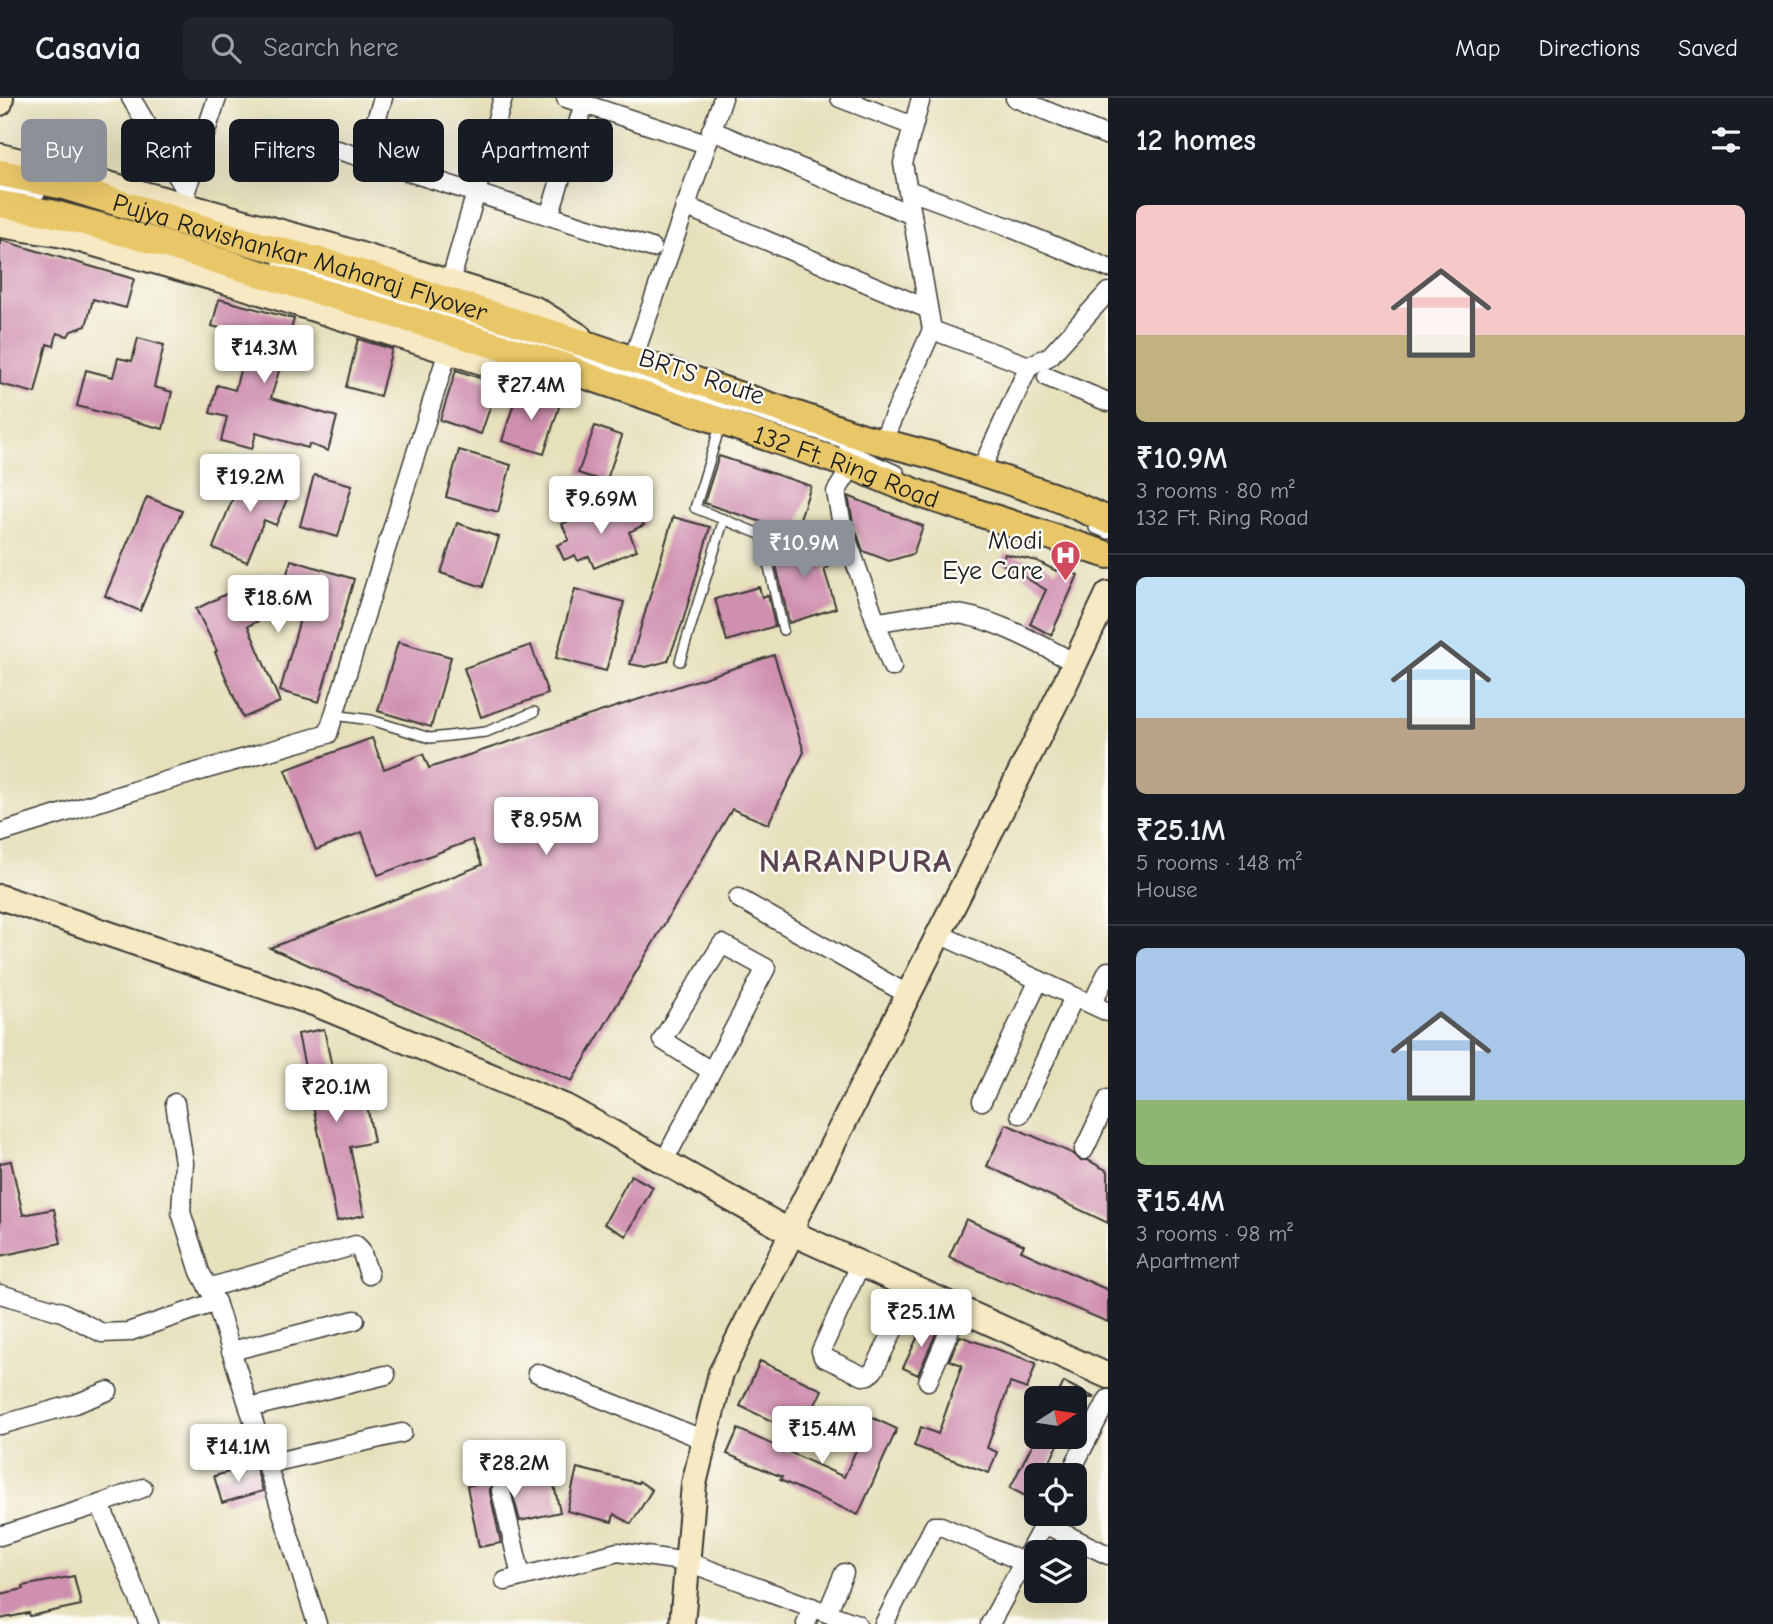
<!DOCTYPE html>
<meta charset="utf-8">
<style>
:root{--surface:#171b24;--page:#20242c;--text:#f1f3f6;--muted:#9ea1a6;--line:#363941;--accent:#8c9099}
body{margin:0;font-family:"Comic Neue",sans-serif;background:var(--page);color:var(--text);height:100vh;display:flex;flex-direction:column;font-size:26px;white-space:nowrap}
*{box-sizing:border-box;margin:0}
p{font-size:23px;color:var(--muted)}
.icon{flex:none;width:38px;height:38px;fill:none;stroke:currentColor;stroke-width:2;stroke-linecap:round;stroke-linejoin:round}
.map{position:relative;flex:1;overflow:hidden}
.panel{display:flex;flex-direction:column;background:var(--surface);width:665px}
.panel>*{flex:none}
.banner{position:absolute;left:21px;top:21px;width:665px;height:63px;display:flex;gap:14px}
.needle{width:46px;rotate:78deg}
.tools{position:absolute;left:1024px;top:1288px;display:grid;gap:14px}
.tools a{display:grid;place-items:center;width:63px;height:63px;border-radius:10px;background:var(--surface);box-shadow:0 7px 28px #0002;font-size:35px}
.price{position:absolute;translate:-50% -60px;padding:0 16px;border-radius:7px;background:#fff;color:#222;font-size:23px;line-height:46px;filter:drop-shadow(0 2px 4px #0008)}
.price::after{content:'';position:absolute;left:50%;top:42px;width:21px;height:16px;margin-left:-10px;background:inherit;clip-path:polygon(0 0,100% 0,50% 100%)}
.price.on{background:var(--accent);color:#fff}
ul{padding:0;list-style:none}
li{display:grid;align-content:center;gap:14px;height:371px;padding:0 28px}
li+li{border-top:2px solid var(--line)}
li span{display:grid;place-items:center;height:217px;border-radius:10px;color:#555}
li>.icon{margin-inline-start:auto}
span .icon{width:126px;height:126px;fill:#fffc;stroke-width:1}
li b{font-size:30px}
h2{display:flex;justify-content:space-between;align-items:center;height:84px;padding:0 28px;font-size:30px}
.chip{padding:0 24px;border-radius:10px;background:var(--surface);box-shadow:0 7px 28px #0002;font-size:24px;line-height:63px}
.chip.on{background:var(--accent);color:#fff}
header{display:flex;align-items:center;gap:42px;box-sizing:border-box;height:98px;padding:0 35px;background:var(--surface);border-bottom:2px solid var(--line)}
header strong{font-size:33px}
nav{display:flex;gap:38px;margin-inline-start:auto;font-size:24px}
.search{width:490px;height:63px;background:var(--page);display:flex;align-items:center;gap:18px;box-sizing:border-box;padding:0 24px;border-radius:10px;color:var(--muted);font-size:26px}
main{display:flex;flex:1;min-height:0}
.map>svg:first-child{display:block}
.building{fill:#cf8faf}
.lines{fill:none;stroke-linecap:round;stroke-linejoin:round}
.lane-casing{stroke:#3a3934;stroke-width:12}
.street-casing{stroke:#3a3934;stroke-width:21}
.secondary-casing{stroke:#3a3934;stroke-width:28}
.primary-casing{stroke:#3a3934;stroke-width:30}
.lane{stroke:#fff;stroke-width:9}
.street{stroke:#fff;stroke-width:18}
.secondary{stroke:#f6e9c3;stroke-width:24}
.primary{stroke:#e9c769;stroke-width:26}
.labels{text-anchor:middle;stroke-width:5;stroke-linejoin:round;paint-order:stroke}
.street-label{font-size:26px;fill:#1c1c1c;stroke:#fdfcf7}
.poi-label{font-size:26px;fill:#1c1c1c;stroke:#fdfcf7;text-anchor:end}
.district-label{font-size:33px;font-weight:bold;letter-spacing:2px;fill:#5b444f;stroke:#fdfcf7}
</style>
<header>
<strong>Casavia</strong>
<div class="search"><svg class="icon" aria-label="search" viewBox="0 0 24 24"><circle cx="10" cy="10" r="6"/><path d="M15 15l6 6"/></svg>Search here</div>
<nav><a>Map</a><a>Directions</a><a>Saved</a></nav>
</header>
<main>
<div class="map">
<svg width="1108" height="1526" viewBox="0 0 1108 1526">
<rect width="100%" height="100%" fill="#fdfcf7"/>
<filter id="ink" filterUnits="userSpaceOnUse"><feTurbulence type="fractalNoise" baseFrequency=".0143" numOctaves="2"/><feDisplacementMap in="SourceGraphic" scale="14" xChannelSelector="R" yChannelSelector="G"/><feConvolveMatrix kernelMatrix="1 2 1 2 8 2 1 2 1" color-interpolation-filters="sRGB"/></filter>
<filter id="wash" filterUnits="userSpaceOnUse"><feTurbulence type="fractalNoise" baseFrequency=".00686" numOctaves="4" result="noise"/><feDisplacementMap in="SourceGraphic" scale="28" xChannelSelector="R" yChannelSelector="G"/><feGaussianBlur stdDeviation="1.57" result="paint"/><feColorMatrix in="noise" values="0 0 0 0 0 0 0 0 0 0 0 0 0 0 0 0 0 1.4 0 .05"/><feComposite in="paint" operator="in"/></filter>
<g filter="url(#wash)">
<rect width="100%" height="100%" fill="#e6e0bb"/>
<g id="blocks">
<g class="building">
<polygon points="0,142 134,181 126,210 93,201 86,228 71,233 68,238 57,235 54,248 47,246 35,295 0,286"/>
<polygon points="219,201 294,221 271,300 337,319 328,353 309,346 308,350 256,335 252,351 221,343 227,319 210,315 217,287 235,292 249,238 212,228"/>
<polygon points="138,240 164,247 154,289 172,294 163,331 77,308 86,272 113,279 118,260 132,263"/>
<polygon points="358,241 392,251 380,298 346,289"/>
<polygon points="456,272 498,286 481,336 440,322"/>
<polygon points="518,292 560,306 544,356 502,343"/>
<polygon points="595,328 622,338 606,384 578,375"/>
<polygon points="459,352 511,367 498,414 446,399"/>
<polygon points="719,358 811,388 795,435 704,405"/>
<polygon points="244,372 291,392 276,427 264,422 247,464 213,450"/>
<polygon points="314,377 352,387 338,439 300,428"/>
<polygon points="848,398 923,428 913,456 889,463 863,453 853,424"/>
<polygon points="147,399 182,413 140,513 105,498"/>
<polygon points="608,407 613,419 636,409 644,427 629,434 637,452 594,470 589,458 578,463 575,457 564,462 557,447 569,442 562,426"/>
<polygon points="673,419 710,429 698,472 682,526 668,563 646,569 630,566"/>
<polygon points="457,425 499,439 483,489 441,475"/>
<polygon points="819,439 829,469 824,471 836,510 789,525 773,453"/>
<polygon points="1005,456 1037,463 1056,473 1059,467 1078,477 1051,537 1030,526 1046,492 1001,465"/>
<polygon points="291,462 354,481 319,604 280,593 306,499 248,528 280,604 243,620 215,554 217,553 196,511 262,478 277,509"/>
<polygon points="759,489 762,499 768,497 775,528 727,543 715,501"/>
<polygon points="575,491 624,504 606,573 556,560"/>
<polygon points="398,544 451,559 431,629 378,613"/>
<polygon points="531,547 548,596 481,619 464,570"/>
<polygon points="774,557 804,654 768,726 732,711 572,983 270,850 482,767 472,742 378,777 362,734 316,752 285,672 372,640 384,671 423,656 429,670"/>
<polygon points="324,931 338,998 364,992 374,1044 350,1049 364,1117 337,1123 298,936"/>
<polygon points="1006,1026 1074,1056 1080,1062 1088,1062 1108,1073 1108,1125 987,1068"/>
<polygon points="11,1063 23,1117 54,1111 61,1145 0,1158 0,1065"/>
<polygon points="631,1077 653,1089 626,1138 604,1126"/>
<polygon points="966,1121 1024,1147 1021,1153 1108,1192 1108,1224 1008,1183 1007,1185 949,1159"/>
<polygon points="924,1225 938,1231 918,1277 903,1270"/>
<polygon points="960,1238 1036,1265 1027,1291 1010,1285 987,1350 997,1354 989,1375 914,1348 921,1329 938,1336 962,1267 949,1262"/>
<polygon points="760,1263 822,1292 801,1337 740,1308"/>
<polygon points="1064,1284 1095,1300 1056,1300"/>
<polygon points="871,1319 897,1331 858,1417 780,1382 782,1379 727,1356 738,1331 844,1379"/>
<polygon points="1036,1339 1062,1339 1043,1377 1036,1377 1036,1391 1031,1401 1010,1390"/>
<polygon points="549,1365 560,1414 520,1423 510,1386 504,1382 498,1382 490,1389 490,1395 501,1445 479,1449 467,1388 503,1380 502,1376"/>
<polygon points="255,1367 263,1393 222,1405 214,1378"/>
<polygon points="577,1370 638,1385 639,1383 652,1392 631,1426 614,1416 612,1424 567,1413"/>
<polygon points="74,1478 81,1507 30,1518 29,1515 0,1521 0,1496 24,1491 23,1488"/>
</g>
</g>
</g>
<g filter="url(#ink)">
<use href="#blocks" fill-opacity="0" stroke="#3a3934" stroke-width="2"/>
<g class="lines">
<defs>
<g id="lane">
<polyline points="0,90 40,96"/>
<polyline points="278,165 504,234 852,348"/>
<polyline points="721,325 695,410 762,437 783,532"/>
<polyline points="844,349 899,373"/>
<polyline points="1094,430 1108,436"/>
<polyline points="680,563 724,421"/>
<polyline points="334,617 371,622 430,640 486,634 534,614"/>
</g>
<g id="street">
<polyline points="131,0 186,93"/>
<polyline points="566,0 706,46"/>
<polyline points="840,0 913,28"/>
<polyline points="921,0 903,65 932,232 1029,268 1050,258 1108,194"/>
<polyline points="1015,0 1108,38"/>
<polyline points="711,32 912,117"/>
<polyline points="338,52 652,150"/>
<polyline points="364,60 383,0"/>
<polyline points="908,92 1011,130 1108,170"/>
<polyline points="685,108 928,211"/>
<polyline points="188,109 186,93 217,0"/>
<polyline points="549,118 584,6"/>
<polyline points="450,185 503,0"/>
<polyline points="633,261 723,0"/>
<polyline points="1047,279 1108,304"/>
<polyline points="882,344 932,232"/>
<polyline points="852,368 836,394 842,427 892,569"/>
<polyline points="980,374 1029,268"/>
<path d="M878,524C899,521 922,516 943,515C983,514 1040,546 1075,565"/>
<polyline points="0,735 162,684 328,636 448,253"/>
<polyline points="738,800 907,896"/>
<polyline points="939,836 1108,914"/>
<polyline points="1092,906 1108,873"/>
<polyline points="982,1003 1039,882"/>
<polyline points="175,1005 184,1065 181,1114 200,1174 216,1204"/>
<polyline points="1020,1016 1074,899"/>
<polyline points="671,1050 766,870 722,846 662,942 711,973"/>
<polyline points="1084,1052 1108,1001"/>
<polyline points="861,1165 821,1253 823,1259 863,1278 869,1277 874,1272 914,1190"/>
<polyline points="208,1190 356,1147 361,1152 369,1177"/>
<polyline points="0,1196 62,1214 102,1235 128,1234 216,1204 317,1526"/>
<polyline points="231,1253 355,1222"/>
<polyline points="537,1275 705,1342"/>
<polyline points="928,1283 959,1210"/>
<polyline points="249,1310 386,1277"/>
<polyline points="0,1327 75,1306 108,1293"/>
<polyline points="267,1366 402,1335"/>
<polyline points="1069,1377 1108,1301"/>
<polyline points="501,1393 521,1478"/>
<polyline points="100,1406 149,1526"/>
<polyline points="1048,1418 1044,1426 1108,1457"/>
<polyline points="0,1438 100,1406 143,1390"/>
<polyline points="505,1483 618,1454 688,1464 857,1526"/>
<polyline points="827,1515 844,1475"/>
<polyline points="806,1526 812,1509"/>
<polyline points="884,1526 934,1428 941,1428 1023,1464"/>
<polyline points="990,1526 1044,1426"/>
</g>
<g id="secondary">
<polyline points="0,5 1,0"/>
<polyline points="0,58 65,74 332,148 535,211 579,238"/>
<polyline points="0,127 63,137 238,187 517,275 577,277"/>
<polyline points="0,799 316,906 566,1009 792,1135 1108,1278"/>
<polyline points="682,1526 694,1386 721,1275 792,1135 796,1119 1064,588 1108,496"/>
</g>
<g id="primary">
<path id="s1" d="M0,75L64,88L244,143L328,165L598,250L863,339L931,357L1055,399L1108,422"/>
<path id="s2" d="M0,106L51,115L147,141L567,269L584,277L852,368L920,396L1108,457"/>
</g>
</defs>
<use href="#lane" class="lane-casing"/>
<use href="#street" class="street-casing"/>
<use href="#secondary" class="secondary-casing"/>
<use href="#primary" class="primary-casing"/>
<use href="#lane" class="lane"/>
<use href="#street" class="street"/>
<use href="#secondary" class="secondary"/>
<use href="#primary" class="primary"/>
</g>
</g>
<defs>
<symbol id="hospital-pin" viewBox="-11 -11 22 30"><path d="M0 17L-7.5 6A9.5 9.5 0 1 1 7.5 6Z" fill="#d1495b" stroke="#fdfcf7"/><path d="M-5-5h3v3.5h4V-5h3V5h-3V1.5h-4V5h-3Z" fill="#fff"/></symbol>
</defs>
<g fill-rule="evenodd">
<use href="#hospital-pin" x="1048" y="440" width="35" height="47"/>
</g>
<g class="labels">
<g class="street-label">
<text dy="9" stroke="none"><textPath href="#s1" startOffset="312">Pujya Ravishankar Maharaj Flyover</textPath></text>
<text transform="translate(702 278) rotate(18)" y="9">BRTS Route</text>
<text dy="9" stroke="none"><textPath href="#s2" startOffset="887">132 Ft. Ring Road</textPath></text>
</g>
<g class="poi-label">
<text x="1043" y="451">Modi<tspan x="1043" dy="30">Eye Care</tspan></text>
</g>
<g class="district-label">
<text x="856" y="774">NARANPURA</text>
</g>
</g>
</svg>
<div class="tools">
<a><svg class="needle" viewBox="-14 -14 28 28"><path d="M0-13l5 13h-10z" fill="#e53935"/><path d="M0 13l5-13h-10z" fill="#9ea1a6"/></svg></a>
<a><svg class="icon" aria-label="locate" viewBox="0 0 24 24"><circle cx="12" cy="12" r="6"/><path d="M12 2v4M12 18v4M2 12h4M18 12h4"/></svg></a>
<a><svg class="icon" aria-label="layers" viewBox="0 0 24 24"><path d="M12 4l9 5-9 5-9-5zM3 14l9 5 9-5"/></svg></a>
</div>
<b class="price" style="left:264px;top:287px">₹14.3M</b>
<b class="price" style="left:531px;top:324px">₹27.4M</b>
<b class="price" style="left:250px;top:416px">₹19.2M</b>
<b class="price" style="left:601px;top:438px">₹9.69M</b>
<b class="price on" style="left:804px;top:482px">₹10.9M</b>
<b class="price" style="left:278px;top:537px">₹18.6M</b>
<b class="price" style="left:546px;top:759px">₹8.95M</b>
<b class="price" style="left:336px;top:1026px">₹20.1M</b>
<b class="price" style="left:921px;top:1251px">₹25.1M</b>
<b class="price" style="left:822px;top:1368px">₹15.4M</b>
<b class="price" style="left:238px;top:1386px">₹14.1M</b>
<b class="price" style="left:514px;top:1402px">₹28.2M</b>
<div class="banner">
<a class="chip on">Buy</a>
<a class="chip">Rent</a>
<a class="chip">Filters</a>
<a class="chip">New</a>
<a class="chip">Apartment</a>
</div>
</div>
<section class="panel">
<h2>12 homes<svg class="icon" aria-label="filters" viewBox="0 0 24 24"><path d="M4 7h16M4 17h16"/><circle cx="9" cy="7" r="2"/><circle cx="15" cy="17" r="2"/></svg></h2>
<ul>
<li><span style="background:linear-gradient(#f6c9c9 60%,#c2b280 0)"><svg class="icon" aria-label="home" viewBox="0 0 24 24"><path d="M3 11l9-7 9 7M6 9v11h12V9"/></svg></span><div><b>₹10.9M</b><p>3 rooms · 80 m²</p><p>132 Ft. Ring Road</p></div></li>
<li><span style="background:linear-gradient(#bfe0f5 65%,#b9a48a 0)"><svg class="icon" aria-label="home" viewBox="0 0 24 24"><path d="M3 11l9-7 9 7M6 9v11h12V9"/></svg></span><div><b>₹25.1M</b><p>5 rooms · 148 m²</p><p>House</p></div></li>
<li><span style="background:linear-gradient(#a9c7e8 70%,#8fb573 0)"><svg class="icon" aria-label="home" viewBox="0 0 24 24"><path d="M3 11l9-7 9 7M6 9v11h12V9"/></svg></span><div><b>₹15.4M</b><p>3 rooms · 98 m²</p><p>Apartment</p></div></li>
</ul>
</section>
</main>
